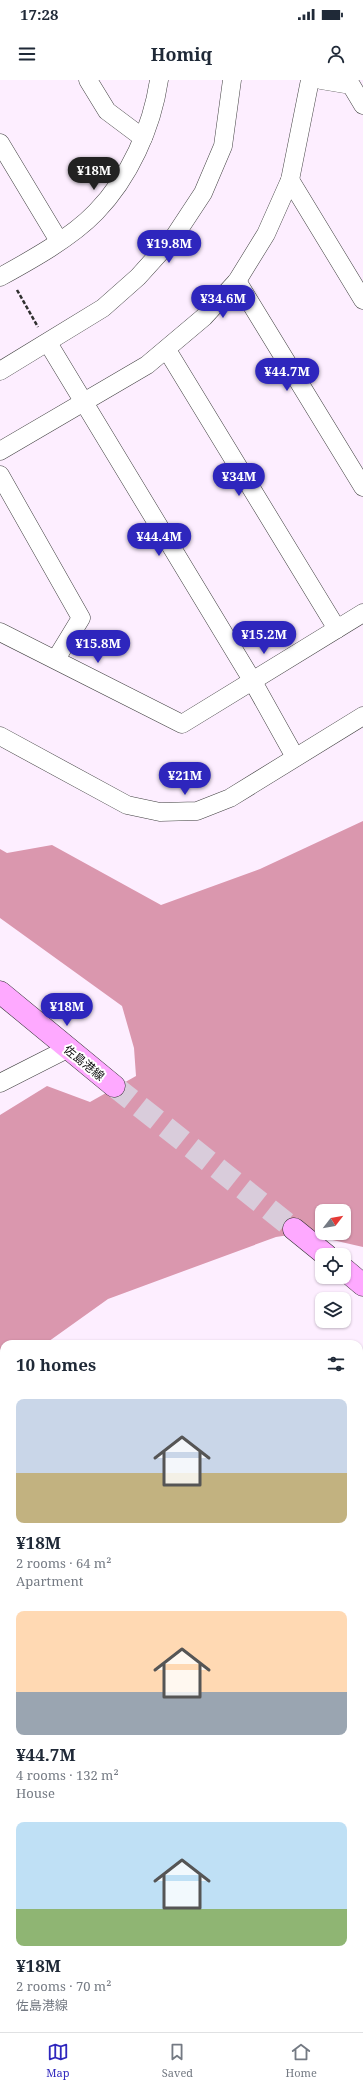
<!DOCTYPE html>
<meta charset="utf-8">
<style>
:root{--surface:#fff;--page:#f2f2f3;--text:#1f2937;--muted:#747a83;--line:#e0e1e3;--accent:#2e26bd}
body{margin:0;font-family:"Noto Serif","Noto Sans JP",serif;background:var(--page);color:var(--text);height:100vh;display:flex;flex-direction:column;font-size:15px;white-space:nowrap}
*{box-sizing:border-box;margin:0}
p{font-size:13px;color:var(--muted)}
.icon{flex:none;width:22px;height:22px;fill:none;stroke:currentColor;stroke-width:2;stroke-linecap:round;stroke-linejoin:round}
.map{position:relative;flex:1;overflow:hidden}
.side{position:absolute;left:0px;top:1260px;width:363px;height:692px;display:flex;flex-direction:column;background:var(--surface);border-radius:12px 12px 0 0;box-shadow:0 1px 3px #0004}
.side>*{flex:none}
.needle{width:26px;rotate:59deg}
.fabs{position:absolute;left:315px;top:1124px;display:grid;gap:8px}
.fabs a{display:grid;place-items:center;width:36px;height:36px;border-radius:8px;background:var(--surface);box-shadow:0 1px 3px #0004;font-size:20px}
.price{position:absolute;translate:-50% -34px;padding:0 9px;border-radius:14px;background:var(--accent);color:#fff;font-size:13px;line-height:26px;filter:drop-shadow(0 1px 2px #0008)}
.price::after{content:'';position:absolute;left:50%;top:24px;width:12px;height:9px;margin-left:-6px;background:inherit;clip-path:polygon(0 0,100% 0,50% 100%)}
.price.active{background:#222;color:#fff}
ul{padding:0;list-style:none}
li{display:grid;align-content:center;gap:8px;height:212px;padding:0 16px}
li span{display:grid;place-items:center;height:124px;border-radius:8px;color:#555}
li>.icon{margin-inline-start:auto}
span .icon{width:72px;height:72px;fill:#fffc;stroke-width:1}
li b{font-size:17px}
h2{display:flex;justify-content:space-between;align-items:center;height:48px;padding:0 16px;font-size:17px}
.status{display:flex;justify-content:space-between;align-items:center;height:28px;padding:0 20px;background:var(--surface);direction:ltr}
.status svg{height:11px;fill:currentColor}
header{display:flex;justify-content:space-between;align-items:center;height:52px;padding:0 16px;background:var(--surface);font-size:18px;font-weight:700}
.dock{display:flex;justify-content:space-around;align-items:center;height:56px;border-top:1px solid var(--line);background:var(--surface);font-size:11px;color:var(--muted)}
.dock a{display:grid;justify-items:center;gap:2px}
.dock .active{color:var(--accent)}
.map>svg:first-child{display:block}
.forest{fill:#da97ae;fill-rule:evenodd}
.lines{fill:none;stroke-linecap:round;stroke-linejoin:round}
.secondary-tunnel{stroke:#d9ccdb;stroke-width:22;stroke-dasharray:22 11;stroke-linecap:butt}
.lane-casing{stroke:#404040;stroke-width:10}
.street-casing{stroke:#404040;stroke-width:19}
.secondary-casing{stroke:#2f2f2f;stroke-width:23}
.path{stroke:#2f2f2f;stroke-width:2.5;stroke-dasharray:4 2;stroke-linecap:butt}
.lane{stroke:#fff;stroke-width:9}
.street{stroke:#fff;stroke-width:18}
.secondary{stroke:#fea9ff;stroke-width:22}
.labels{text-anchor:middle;stroke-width:4;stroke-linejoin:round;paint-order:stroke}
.street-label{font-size:12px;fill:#0d0d0d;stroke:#fff}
</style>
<div class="status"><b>17:28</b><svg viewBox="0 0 49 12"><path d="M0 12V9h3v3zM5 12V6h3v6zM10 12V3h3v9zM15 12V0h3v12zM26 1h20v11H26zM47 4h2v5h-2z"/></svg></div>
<header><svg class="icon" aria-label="menu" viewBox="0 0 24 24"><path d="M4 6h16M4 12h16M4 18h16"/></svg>Homiq<svg class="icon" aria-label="person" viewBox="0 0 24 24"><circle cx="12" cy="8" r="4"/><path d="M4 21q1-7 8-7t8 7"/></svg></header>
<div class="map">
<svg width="363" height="1952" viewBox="0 0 363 1952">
<rect width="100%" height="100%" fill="#fdeeff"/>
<g class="forest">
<path d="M363,741V1167L302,1153L276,1157L108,1219L45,1264H4V1286L0,1287V1035L47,1006L90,1022L136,996L134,968L122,926L0,838V769L7,773L52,765L161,825L260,789ZM322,1131H344V1153H322Z"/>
<polygon points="359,1486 363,1488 363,1710 359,1709"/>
<polygon points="4,1505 4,1613 0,1615 0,1508"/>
</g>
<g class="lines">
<polyline class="secondary-tunnel" points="114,1006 294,1149"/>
<defs>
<g id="lane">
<polyline points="0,1695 4,1691"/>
<polyline points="0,1735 4,1746"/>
<polyline points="359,1844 363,1849"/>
<polyline points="0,1914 4,1911"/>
</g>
<g id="street">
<polyline points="88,0 107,31 143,58"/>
<polyline points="321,0 351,5 363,25"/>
<polyline points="0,63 59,161"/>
<polyline points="290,100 363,220"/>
<path d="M0,197C31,180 71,158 96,132C129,98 152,48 159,0"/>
<polyline points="237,201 363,407"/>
<polyline points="48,263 252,600 295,677"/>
<polyline points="167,270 337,549"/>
<polyline points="0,291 103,228 138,197 174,157 203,113 223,66 232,0"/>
<polyline points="0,371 147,285 204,237 237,201 266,154 290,100 310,0"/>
<polyline points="0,395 81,538 56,579"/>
<polyline points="0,552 182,644 363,533"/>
<polyline points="0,656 127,725 160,732 197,731 230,718 363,636"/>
<polyline points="0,1003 67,969"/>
</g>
<g id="secondary">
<polyline points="0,912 114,1006"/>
<polyline points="294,1149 326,1175"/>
<polyline points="344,1189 363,1205"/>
</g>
</defs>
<use href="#lane" class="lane-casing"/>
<use href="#street" class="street-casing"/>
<use href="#secondary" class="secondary-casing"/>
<polyline class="path" points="17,210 38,247"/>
<use href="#lane" class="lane"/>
<use href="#street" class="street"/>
<use href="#secondary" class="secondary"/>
</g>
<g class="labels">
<g class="street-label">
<text transform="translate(84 983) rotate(39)" y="4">佐島港線</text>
</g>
</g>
</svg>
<div class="fabs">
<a><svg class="needle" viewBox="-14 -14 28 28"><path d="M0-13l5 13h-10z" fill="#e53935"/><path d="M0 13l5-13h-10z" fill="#747a83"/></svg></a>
<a><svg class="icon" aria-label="locate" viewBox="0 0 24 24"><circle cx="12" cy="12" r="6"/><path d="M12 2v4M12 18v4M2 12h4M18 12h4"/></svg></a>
<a><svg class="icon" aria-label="layers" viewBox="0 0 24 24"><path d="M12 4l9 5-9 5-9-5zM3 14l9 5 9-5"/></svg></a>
</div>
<b class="price active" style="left:94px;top:111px">¥18M</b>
<b class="price" style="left:169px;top:184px">¥19.8M</b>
<b class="price" style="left:223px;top:239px">¥34.6M</b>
<b class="price" style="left:287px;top:312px">¥44.7M</b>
<b class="price" style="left:239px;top:417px">¥34M</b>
<b class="price" style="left:159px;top:477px">¥44.4M</b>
<b class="price" style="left:264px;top:575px">¥15.2M</b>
<b class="price" style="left:98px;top:584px">¥15.8M</b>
<b class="price" style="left:185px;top:716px">¥21M</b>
<b class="price" style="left:67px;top:947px">¥18M</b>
<section class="side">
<h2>10 homes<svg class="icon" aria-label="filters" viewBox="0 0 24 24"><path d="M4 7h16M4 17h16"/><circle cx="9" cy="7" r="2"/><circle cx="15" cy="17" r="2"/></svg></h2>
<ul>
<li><span style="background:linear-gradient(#c9d6e8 60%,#c2b280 0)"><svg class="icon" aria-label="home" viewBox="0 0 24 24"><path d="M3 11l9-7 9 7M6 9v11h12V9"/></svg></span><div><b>¥18M</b><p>2 rooms · 64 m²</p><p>Apartment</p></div></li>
<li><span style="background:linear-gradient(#ffd9b3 65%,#9aa5b1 0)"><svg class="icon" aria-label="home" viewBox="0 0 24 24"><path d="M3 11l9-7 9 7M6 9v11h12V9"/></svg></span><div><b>¥44.7M</b><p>4 rooms · 132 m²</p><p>House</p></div></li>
<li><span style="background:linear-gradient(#bfe0f5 70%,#8fb573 0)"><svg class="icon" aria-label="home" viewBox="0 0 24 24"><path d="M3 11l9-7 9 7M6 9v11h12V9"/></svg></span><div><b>¥18M</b><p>2 rooms · 70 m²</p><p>佐島港線</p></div></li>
</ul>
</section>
</div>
<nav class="dock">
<a class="active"><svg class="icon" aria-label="map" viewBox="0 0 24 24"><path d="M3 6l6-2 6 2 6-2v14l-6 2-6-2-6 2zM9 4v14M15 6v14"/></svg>Map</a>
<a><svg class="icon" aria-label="saved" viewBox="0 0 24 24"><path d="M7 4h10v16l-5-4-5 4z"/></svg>Saved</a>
<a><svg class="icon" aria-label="home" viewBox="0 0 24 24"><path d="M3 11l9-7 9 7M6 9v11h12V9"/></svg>Home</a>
</nav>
